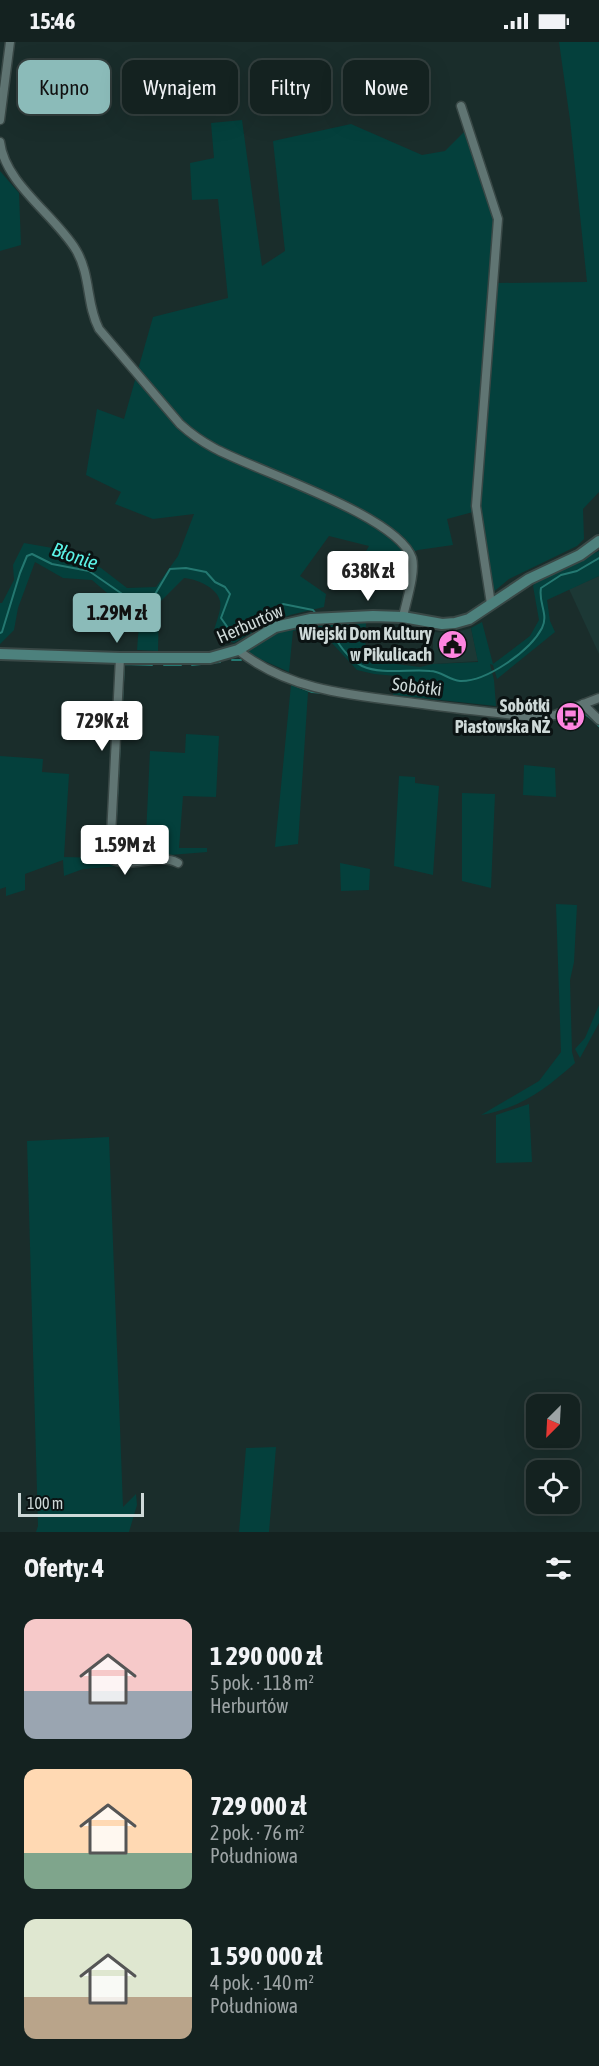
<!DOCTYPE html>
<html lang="pl">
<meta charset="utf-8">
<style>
:root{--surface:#142220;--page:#212f2d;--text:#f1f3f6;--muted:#9da4a5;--line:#333f3e;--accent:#8bbbb9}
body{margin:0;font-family:"Asap Condensed",sans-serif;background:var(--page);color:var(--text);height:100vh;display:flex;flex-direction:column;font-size:22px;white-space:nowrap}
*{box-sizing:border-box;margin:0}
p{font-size:20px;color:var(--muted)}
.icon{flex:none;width:33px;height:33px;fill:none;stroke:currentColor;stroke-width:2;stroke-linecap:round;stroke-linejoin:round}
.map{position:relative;height:1490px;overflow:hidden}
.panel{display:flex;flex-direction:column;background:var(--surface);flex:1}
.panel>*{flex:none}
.hud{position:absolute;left:18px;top:18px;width:564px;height:54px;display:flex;gap:12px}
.needle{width:39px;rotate:204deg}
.fabs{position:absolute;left:526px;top:1352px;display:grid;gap:12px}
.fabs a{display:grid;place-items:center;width:54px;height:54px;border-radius:12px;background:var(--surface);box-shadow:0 6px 24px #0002,0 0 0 2px var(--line);font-size:30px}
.scale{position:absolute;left:18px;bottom:15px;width:126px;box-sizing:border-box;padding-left:6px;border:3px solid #ced9d8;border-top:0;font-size:16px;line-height:21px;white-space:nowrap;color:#ced9d8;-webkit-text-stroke:4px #0b1313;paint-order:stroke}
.price{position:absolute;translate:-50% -51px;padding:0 14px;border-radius:6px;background:#fff;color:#222;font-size:20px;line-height:39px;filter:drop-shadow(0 2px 3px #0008)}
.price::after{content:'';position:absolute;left:50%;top:36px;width:18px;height:14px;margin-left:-9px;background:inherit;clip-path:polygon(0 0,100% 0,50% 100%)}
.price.on{background:var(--accent);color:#111}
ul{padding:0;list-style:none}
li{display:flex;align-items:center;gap:18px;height:150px;padding:0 24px}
li span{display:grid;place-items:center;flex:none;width:168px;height:120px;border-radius:12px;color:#555}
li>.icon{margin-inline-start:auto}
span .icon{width:72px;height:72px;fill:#fffc;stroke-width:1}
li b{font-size:26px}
h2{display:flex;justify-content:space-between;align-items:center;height:72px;padding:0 24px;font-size:26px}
.pill{padding:0 21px;border-radius:12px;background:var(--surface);box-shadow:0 6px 24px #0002,0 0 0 2px var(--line);font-size:21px;line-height:54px}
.pill.on{background:var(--accent);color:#111}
.status{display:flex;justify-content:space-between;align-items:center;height:42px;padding:0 30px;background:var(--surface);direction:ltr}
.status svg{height:16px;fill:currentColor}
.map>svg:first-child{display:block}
.built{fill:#1c3835}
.green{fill:#04403c}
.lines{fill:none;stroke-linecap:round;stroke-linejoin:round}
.stream{stroke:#247871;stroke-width:2}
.street-casing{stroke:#394846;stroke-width:11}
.secondary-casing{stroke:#394846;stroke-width:14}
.street{stroke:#607573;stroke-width:8}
.secondary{stroke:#4d817d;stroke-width:10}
.labels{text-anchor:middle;stroke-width:6;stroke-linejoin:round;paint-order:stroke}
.street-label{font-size:18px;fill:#ced9d8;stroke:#0b1313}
.poi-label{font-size:18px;font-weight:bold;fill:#ced9d8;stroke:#0b1313;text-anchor:end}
.water-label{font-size:20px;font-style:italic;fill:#5bf3e7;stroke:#0b1313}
</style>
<div class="status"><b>15:46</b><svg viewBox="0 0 49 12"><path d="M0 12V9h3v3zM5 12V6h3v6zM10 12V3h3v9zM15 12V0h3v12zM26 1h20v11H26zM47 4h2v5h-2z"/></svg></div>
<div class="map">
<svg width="599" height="1490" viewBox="0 0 599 1490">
<rect width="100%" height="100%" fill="#1a2d2b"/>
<g class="built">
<polygon points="599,534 599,612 569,547"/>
<polygon points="471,586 478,619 433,622 433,590 453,591"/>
</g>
<g class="green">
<polygon points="559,0 599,0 599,450 583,467 584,497 577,504 509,537 491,552 480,467 497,241 587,240 570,78"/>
<path d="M242,78L262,224L285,209L273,99L351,82L422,113L445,109L464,90L494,178L477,391L473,470L447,477L453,503L418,508L399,516L362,548L347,543L369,504L329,494L300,534L326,552L324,565L290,573L267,582L234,601L223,596L214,589C216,580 222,567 220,559C217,545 196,537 184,536L159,561L158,609L137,608L140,570L113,556L92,538L63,536L35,520L18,566L14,588L0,602V561H2L14,538L13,523L24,501L64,508L101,526L127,546L156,545L178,514L194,472L153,477L115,462L121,450L86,433L97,367L124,377L153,275L228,256L218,157L192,158L190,121L214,116L211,81Z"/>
<polygon points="0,129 19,151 21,203 0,209"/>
<path d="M599,509V534L547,558L550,579L555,590L497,637L493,623L490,622L494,638L496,664L393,653L396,634L374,632L357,628L316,584L293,589L289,630L251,613L248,610C259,592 294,584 314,581L316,584L366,581L365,618L420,625L433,622L478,620L471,586L482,580L493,622L530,594L539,578L533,544L539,537Z"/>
<polygon points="291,643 308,650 298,802 275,805"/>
<polygon points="186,692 219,694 216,755 183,754 179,806 207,806 207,810 145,815 150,709 185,711"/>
<polygon points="0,714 43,717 42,730 69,732 64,815 105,816 109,820 120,824 83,827 64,834 63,818 25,832 25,848 6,854 6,845 0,847"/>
<polygon points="524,723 555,726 556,755 523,753"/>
<polygon points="399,734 415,735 415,741 439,744 433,833 394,824"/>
<polygon points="462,751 495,752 491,846 462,839"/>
<polygon points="340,821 370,827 369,848 341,849"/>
<path d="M556,862L577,863L574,920L570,938L572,1010L575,1021C544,1048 523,1065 481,1073L539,1039L561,1010Z"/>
<polygon points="599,963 599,981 580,1016 575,1007 585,996"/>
<polygon points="529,1062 532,1120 496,1121 496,1073"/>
<polygon points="109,1095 123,1465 136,1452 137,1463 129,1490 36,1490 38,1484 27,1099"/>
<polygon points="276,1405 269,1490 239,1490 246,1406"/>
</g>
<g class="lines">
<g class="stream">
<path d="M323,579C335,594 344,615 362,624C381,633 409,627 430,629C441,629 449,638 460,639C486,640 530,609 542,586C549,572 538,561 541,546L561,533L577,529L599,516"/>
<polyline points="0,591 2,590 20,531 27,514 32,512 52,522 89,529 128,556 154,554 170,527 186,526 206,530 215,540 225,545 230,552 221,576 228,586 240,588 283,562 313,568 317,573"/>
<polyline points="232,618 241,618"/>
<polyline points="164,623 181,623"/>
<polyline points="192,623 220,620"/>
<polyline points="292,642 312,650 324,651"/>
<path d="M574,670C583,668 593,678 599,684"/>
<polyline points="114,813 124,622 152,623"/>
</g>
<defs>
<g id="street">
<polyline points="461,64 498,177 476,464 491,562"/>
<polyline points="0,78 10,0"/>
<path d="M0,100C5,142 55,173 76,208C91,233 86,262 99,287L180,382C191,392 201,399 214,406C256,429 397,473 412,516C416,530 406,560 403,575"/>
<path d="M238,608C286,647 348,653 407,660C449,666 490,670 531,675L555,673L599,656"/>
<path d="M120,616L110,813L111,817C132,828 157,810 178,821"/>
<polyline points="583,662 599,678"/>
</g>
<polyline id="secondary" points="0,612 120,616 210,616 238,608 275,585 311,577 373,574 403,575 442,582 455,581 469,577 529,537 580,513 599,499"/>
</defs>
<use href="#street" class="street-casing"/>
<use href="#secondary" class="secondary-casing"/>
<use href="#street" class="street"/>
<use href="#secondary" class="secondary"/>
</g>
<defs>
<symbol id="civic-disc" viewBox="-11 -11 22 22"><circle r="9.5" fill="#fe85e0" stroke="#0b1313"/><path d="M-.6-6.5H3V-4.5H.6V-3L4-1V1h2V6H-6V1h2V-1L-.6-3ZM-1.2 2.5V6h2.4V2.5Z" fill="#111"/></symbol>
<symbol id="bus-disc" viewBox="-11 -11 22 22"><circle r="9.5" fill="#fe85e0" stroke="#0b1313"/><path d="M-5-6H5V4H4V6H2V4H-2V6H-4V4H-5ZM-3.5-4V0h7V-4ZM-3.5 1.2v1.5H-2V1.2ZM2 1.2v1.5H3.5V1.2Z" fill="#111"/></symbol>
</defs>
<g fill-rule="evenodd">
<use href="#civic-disc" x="436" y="586" width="33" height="33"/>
<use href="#bus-disc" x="554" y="658" width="33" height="33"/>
</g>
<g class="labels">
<g class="street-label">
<text transform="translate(250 582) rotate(-24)" y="6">Herburtów</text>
<text transform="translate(417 645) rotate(7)" y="6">Sobótki</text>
</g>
<g class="poi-label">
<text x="432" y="598">Wiejski Dom Kultury<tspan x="432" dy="21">w Pikulicach</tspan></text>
<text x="550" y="670">Sobótki<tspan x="550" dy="21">Piastowska NŻ</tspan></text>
</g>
<g class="water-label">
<text transform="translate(75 514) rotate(19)" y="7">Błonie</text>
</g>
</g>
</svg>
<div class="fabs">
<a><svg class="needle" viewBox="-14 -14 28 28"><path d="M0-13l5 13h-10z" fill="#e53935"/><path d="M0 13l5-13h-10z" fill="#9da4a5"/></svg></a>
<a><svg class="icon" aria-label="locate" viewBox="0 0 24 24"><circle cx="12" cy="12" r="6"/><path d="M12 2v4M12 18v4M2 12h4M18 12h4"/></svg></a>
</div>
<div class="scale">100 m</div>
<b class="price" style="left:368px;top:560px">638K zł</b>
<b class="price on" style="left:117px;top:602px">1.29M zł</b>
<b class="price" style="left:102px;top:710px">729K zł</b>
<b class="price" style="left:125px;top:834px">1.59M zł</b>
<div class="hud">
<a class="pill on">Kupno</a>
<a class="pill">Wynajem</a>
<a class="pill">Filtry</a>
<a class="pill">Nowe</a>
</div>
</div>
<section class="panel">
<h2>Oferty: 4<svg class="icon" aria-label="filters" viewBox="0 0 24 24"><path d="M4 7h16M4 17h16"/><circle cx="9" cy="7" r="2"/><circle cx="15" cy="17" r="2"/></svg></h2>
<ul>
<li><span style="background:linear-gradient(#f6c9c9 60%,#9aa5b1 0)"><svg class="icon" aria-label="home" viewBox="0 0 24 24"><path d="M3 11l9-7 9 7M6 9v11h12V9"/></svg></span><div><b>1 290 000 zł</b><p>5 pok. · 118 m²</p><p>Herburtów</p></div></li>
<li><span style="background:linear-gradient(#ffd9b3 70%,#7fa58c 0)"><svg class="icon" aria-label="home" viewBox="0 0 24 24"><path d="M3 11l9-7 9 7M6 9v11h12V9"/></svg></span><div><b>729 000 zł</b><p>2 pok. · 76 m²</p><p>Południowa</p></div></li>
<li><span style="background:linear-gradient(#dfe7d0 65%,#b9a48a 0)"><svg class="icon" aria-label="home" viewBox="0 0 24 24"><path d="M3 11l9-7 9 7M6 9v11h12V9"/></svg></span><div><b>1 590 000 zł</b><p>4 pok. · 140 m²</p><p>Południowa</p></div></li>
</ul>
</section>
